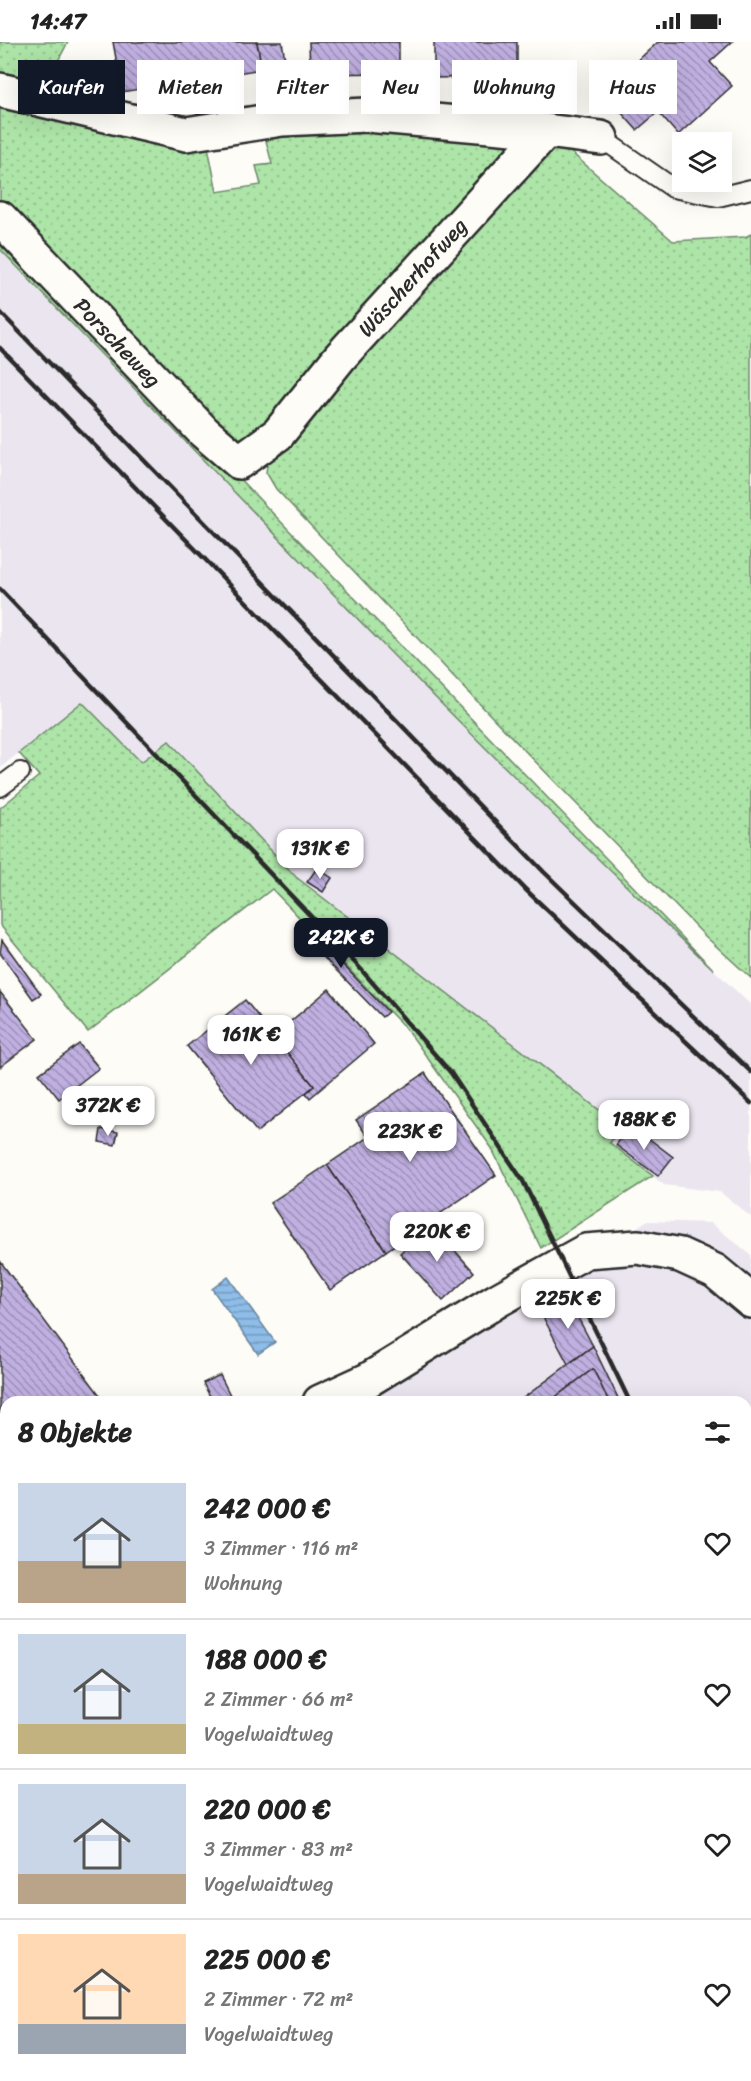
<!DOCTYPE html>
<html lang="de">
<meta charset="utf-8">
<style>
:root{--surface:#fff;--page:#f6f6f6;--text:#222;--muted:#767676;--line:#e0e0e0;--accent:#111827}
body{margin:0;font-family:Sriracha,sans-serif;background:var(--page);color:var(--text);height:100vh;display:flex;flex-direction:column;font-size:22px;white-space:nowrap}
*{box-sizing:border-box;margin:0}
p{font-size:20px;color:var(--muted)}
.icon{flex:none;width:33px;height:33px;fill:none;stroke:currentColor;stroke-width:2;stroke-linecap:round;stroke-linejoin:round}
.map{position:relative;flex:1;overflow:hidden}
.drawer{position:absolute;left:0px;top:1354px;width:752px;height:686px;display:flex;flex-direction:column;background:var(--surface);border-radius:18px 18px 0 0;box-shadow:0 6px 24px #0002}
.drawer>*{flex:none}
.top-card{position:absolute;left:18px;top:18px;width:716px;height:54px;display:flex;gap:12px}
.tools{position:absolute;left:672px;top:90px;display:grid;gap:12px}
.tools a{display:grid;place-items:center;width:60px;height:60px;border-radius:0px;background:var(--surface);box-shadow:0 6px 24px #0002;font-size:30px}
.price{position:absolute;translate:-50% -51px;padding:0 14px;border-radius:12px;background:#fff;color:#222;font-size:20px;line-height:39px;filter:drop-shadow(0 2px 3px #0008)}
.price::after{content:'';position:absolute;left:50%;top:36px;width:18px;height:14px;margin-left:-9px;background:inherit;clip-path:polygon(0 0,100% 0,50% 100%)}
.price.current{background:var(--accent);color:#fff}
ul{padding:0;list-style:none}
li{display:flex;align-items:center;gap:18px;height:150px;padding:0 18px}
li+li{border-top:2px solid var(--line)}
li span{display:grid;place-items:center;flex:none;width:168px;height:120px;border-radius:0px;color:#555}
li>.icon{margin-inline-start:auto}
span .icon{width:72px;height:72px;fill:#fffc;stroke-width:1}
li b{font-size:26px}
h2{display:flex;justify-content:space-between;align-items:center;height:72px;padding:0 18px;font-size:26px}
.pill{padding:0 21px;border-radius:0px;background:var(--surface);box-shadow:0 6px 24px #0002;font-size:21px;line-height:54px}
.pill.current{background:var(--accent);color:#fff}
.status{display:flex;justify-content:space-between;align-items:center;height:42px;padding:0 30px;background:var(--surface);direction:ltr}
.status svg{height:16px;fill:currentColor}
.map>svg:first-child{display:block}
.built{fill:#ebe5f0}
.green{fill:url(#green-dots);stroke:#6c8869;stroke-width:1.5}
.water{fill:url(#water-rules);stroke:#66839d;stroke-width:1.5}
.building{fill:url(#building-back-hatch);stroke:#2b2b2b;stroke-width:1.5}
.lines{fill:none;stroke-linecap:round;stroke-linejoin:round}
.lane-casing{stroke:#2b2b2b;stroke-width:22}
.street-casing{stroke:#2b2b2b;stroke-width:38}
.secondary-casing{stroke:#2b2b2b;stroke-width:38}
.primary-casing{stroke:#2b2b2b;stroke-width:38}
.lane{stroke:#fdfcf7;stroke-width:18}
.street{stroke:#fdfcf7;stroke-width:33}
.secondary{stroke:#fdfcf7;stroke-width:33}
.primary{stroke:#fbddab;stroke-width:33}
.rail{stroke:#2b2b2b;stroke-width:4.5}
.labels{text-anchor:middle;stroke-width:4.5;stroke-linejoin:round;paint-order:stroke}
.street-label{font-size:22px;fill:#2b2b2b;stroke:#fdfcf7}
</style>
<div class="status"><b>14:47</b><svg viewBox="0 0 49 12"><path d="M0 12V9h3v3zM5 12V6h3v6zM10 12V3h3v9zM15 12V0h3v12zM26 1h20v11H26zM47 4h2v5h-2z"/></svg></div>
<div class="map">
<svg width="751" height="2039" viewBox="0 0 751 2039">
<defs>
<pattern id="green-dots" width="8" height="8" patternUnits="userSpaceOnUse" patternTransform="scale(1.5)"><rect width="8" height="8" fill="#ade4a7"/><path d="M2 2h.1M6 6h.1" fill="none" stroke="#95c490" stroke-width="1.8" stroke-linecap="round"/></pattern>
<pattern id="water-rules" width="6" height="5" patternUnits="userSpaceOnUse" patternTransform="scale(1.5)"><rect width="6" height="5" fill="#8ebde9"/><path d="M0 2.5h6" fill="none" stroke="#749abd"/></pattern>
<pattern id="building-back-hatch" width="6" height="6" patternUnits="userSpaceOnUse" patternTransform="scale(1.5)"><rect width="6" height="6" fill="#c0b0e1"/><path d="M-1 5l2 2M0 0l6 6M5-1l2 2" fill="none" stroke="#9c8fb7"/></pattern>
</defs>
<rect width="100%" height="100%" fill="#fdfcf7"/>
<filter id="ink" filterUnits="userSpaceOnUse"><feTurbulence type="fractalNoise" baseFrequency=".0167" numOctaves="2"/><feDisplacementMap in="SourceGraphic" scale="12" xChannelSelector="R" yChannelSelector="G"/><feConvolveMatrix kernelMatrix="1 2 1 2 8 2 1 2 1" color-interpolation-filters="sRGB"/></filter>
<g filter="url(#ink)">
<g class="built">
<polygon points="0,207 305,524 628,847 751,963 751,1175 720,1150 664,1143 610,1101 620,1084 296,835 169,699 141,721 82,660 0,726"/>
<polygon points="646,1179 711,1181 751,1213 751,1625 746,1629 746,1360 354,1360 421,1326 562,1238"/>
<polygon points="6,1494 6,1621 0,1613 0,1497"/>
<polygon points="0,1763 6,1771 6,2034 209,2034 213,2039 0,2039"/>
<polygon points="751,1974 751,2039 683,2039 688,2034 746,2034 746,1979"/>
<polygon points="321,2034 547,2034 541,2039 322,2039"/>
</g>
<g class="green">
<path d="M0,0H68C48,37 46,51 0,40Z"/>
<polygon points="0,56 207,100 217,150 261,143 256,124 272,122 263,87 379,91 408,83 523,92 277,382 243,397 233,396 0,160"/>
<polygon points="554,104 566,106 673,199 745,195 751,192 751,936 704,893 494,677 276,447 266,430 268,417"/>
<path d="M0,189C238,434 475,682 714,928C468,696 234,450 0,207Z"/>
<polygon points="82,660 141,720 169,699 296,835 620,1084 610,1101 653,1134 541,1206 491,1105 409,990 272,847 88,990 0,883 0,766 39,734 19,711"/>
<polygon points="751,1625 751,1863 746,1868 746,1629"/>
</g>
<polygon class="water" points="228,1235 275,1300 258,1312 212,1247"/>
<g class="building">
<polygon points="113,0 257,0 262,27 122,50"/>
<polygon points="257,0 282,0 286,23 262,27"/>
<polygon points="309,0 399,0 399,31 310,32"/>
<polygon points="434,0 517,0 517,51 481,51 481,35 434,36"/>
<polygon points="658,0 732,0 710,20 732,44 678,93 658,70 637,88 603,50"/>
<rect x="330" y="48" width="10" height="13"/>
<polygon points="317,826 332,836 323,850 307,840"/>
<polygon points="303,881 388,970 382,975 296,887"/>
<polygon points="2,898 41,952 33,957 0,911"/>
<polygon points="329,947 374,1002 310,1056 306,1051 314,1044 273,994"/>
<polygon points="0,950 37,997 0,1025"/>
<polygon points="245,958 314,1044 257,1090 187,1004"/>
<polygon points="79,1002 99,1026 59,1057 39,1032"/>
<polygon points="425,1031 496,1133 386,1209 327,1123 368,1095 356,1078"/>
<polygon points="631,1083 673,1115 658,1134 616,1103"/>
<polygon points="101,1087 118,1090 115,1103 99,1100"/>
<polygon points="327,1123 386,1209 330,1248 270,1161"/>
<polygon points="432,1183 474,1230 443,1259 400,1211"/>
<polygon points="0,1219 105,1360 6,1360 6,1424 3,1426 0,1422"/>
<polygon points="567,1255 593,1304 568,1322 542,1273"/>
<polygon points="593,1304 620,1360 609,1360 593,1327 549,1360 518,1360"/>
<polygon points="593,1327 609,1360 549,1360"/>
<polygon points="220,1333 233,1359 231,1360 213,1360 203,1341"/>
<polygon points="90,2034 197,2034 201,2039 83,2039"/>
</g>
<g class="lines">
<defs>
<g id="lane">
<polyline points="601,96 673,146 718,155 751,147"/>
<polyline points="0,745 20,730"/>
</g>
<g id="street">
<polyline points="0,48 186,92 282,77 367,73 546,89"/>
<polyline points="0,176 204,390 239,420 278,392 340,315 546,89 601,96"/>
<polyline points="320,1360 368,1338 498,1258 586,1209 638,1205 680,1213 715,1229 751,1259"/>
<polyline points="0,1467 6,1466"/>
</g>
<g id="secondary">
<polyline points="746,1928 751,1923"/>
<polyline points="611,2039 618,2034"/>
</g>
<g id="primary">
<polyline points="0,1681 6,1689"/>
<polyline points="275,2034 278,2039"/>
</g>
</defs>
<use href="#lane" class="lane-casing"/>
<use href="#street" class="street-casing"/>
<use href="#secondary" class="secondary-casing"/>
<use href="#primary" class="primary-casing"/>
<use href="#lane" class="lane"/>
<use href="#street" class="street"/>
<use href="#secondary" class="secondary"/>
<use href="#primary" class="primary"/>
<g class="rail">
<polyline points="0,270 544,830 751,1030"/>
<polyline points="0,306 526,848 751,1061"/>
<polyline points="0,547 358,924 451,1031 523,1139 630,1360"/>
</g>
</g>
</g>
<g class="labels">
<g class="street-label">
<text transform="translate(412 235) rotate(-48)" y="8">Wäscherhofweg</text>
<text transform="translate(118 300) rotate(46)" y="8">Porscheweg</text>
</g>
</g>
</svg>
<div class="tools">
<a><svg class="icon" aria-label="layers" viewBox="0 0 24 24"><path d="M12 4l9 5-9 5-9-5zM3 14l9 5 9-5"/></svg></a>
</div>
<b class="price" style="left:320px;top:838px">131K €</b>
<b class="price current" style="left:341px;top:927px">242K €</b>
<b class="price" style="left:251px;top:1024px">161K €</b>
<b class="price" style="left:108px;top:1095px">372K €</b>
<b class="price" style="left:644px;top:1109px">188K €</b>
<b class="price" style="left:410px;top:1121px">223K €</b>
<b class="price" style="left:437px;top:1221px">220K €</b>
<b class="price" style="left:568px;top:1288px">225K €</b>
<div class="top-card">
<a class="pill current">Kaufen</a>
<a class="pill">Mieten</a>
<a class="pill">Filter</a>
<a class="pill">Neu</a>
<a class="pill">Wohnung</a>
<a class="pill">Haus</a>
</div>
<section class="drawer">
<h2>8 Objekte<svg class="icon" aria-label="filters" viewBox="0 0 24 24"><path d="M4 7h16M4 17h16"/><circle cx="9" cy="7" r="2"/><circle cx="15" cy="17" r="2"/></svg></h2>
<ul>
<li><span style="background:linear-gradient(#c9d6e8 65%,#b9a48a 0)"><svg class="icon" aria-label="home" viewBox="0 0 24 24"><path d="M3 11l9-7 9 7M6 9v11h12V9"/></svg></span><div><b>242 000 €</b><p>3 Zimmer · 116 m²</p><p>Wohnung</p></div><svg class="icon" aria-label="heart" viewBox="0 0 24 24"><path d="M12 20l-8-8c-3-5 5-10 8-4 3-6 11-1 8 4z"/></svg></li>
<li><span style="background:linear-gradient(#c9d6e8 75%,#c2b280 0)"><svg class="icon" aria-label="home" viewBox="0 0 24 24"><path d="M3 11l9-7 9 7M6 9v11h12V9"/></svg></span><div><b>188 000 €</b><p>2 Zimmer · 66 m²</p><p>Vogelwaidtweg</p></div><svg class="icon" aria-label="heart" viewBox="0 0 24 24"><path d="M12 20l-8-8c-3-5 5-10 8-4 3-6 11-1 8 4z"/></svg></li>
<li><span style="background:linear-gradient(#c9d6e8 75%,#b9a48a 0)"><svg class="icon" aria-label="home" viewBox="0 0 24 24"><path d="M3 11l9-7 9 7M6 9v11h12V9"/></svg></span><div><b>220 000 €</b><p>3 Zimmer · 83 m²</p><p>Vogelwaidtweg</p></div><svg class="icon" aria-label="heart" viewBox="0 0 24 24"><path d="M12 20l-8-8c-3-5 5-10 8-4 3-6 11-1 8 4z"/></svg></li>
<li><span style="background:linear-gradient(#ffd9b3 75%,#9aa5b1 0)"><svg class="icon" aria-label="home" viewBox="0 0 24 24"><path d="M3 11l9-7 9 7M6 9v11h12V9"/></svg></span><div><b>225 000 €</b><p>2 Zimmer · 72 m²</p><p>Vogelwaidtweg</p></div><svg class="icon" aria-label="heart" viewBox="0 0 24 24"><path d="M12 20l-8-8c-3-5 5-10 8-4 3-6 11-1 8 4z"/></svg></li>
</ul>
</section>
</div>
